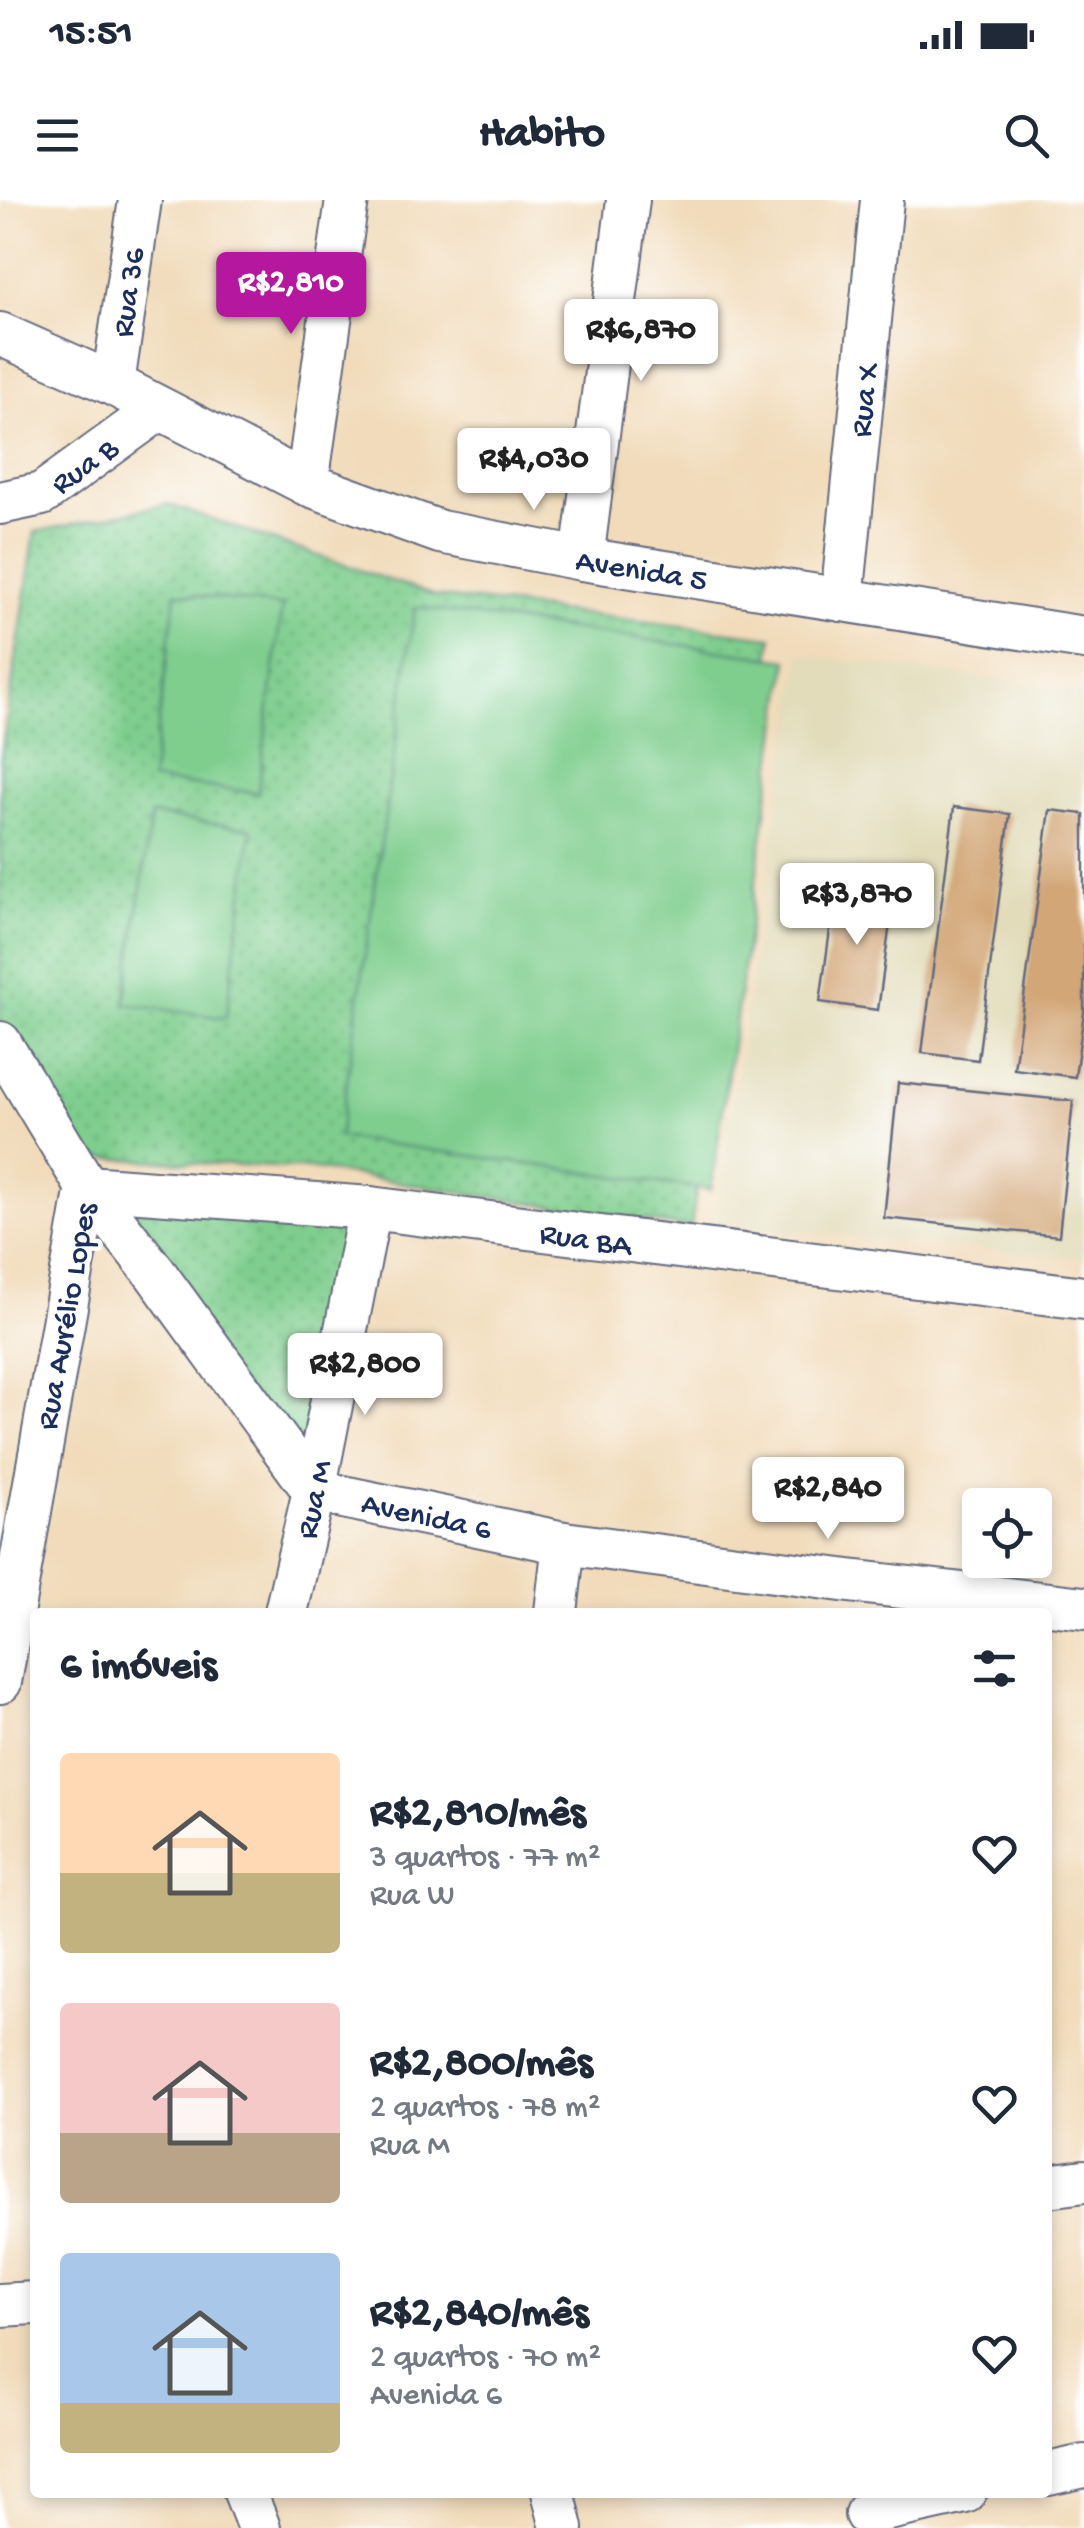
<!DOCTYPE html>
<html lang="pt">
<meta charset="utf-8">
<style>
:root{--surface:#fff;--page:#f2f2f3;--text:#1f2937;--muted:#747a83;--accent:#b5179e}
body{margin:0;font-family:"Gochi Hand",sans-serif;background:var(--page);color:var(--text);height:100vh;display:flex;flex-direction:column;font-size:38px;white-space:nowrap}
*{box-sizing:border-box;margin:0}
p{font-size:32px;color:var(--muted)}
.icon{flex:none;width:55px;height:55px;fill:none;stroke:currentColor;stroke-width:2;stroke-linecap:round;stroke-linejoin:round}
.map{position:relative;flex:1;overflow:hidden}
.details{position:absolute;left:30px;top:1408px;width:1022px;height:890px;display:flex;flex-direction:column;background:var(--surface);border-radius:10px;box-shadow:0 5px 15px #0003}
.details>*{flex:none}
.buttons{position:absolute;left:962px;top:1288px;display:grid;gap:20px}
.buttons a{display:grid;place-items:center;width:90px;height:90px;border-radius:10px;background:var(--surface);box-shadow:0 5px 15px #0003;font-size:50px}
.price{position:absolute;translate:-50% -85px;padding:0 22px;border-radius:10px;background:#fff;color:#222;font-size:32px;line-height:65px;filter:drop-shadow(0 2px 5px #0008)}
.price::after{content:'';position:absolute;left:50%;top:60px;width:30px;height:22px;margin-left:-15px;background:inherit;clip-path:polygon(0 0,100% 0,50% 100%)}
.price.current{background:var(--accent);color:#fff}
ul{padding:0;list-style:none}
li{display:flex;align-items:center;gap:30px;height:250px;padding:0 30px}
li span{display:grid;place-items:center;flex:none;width:280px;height:200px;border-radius:10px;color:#555}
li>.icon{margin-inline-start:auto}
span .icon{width:120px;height:120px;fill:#fffc;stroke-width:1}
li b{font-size:42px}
h2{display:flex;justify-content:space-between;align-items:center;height:120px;padding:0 30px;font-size:42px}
.status{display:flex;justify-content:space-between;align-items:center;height:70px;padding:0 50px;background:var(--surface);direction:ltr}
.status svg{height:28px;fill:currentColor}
header{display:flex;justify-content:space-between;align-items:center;height:130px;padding:0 30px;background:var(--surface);font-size:45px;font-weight:800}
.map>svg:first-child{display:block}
.built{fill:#e2dcba}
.park{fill:url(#park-dots);stroke:#4d7e76;stroke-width:2.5}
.pitch{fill:#7fce8e;stroke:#4d7e76;stroke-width:2.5}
.building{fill:#d2a676}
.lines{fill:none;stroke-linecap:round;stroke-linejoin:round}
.street-casing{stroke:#666b7e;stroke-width:46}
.street{stroke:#fff;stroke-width:42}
.labels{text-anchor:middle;stroke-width:9;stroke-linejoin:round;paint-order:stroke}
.street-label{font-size:32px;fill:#1b2f5e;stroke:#fff}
</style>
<div class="status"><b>15:51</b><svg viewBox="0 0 49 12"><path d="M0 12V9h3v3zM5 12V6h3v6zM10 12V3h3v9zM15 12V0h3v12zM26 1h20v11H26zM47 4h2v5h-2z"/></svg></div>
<header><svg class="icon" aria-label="menu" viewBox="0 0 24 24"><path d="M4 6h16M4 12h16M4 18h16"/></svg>Habito<svg class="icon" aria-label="search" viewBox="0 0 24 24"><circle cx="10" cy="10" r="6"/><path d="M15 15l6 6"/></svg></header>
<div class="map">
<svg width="1084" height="2328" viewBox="0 0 1084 2328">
<defs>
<pattern id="park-dots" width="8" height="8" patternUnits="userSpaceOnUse" patternTransform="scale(2.5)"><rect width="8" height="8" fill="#7fce8e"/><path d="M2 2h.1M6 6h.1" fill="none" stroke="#6db17d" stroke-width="1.8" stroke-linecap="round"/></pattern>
</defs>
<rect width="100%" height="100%" fill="#fff"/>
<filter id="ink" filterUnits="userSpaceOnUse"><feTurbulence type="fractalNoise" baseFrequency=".01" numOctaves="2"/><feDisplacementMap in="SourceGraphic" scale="20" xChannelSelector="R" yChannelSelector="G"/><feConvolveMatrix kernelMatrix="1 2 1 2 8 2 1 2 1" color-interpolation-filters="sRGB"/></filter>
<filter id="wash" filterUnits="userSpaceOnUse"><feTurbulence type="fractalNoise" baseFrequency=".0048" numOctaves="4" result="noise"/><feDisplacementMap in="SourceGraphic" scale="40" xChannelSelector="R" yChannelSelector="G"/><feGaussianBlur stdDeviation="2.25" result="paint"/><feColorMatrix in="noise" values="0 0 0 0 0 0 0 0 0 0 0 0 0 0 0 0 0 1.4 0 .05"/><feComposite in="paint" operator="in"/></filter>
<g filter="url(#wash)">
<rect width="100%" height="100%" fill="#f1dbba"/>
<polygon class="built" points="801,454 1084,492 1084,1059 715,1023"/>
<g class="park">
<polygon points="167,304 435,396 772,437 691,1028 314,969 82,957 0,821 0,562 35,332"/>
<polygon points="87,987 370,1008 314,1291"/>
</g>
<g class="pitch">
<polygon points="176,393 282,406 258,593 151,580"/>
<polygon points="415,407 788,460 711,990 339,937"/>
<polygon points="151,615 252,629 226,818 125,804"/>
</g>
<g id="blocks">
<g class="building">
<polygon points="954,607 1010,614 978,860 922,853"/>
<polygon points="1050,610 1084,614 1084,812 1075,877 1014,869"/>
<polygon points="836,687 894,695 878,810 820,802"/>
<polygon points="898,883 1073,901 1059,1036 884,1018"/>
</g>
</g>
</g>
<g filter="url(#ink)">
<use href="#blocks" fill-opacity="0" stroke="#666b7e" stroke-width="2.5"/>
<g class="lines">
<defs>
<g id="street">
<polyline points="0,134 113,184 307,284 440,332 582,359 1084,438"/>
<polyline points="113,184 140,0"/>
<polyline points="307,284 347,0"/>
<polyline points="0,303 42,294 159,209"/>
<polyline points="582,359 628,0"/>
<polyline points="842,400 882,0"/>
<polyline points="0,843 87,987 155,1073 314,1291 564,1343 849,1381 1084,1408"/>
<polyline points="286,1412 314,1291 370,1008"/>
<polyline points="556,1412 564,1343"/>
<polyline points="0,1482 87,987 370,1008 1084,1098"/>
<polyline points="1048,1986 1084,1981"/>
<polyline points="0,2105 35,2103"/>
<polyline points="1048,2274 1084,2266"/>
<polyline points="245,2292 259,2328"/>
<polyline points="553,2292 562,2328"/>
<polyline points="866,2314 965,2292"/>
</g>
</defs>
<use href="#street" class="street-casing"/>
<use href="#street" class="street"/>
</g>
</g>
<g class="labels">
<g class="street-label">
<text transform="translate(126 92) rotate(-82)" y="11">Rua 36</text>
<text transform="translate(862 200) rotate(-84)" y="11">Rua X</text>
<text transform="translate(83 264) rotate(-36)" y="11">Rua B</text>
<text transform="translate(642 368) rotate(9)" y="11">Avenida 5</text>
<text transform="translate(586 1037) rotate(8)" y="11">Rua BA</text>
<text transform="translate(64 1116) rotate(-80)" y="11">Rua Aurélio Lopes</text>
<text transform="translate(312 1299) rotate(-78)" y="11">Rua M</text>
<text transform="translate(427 1314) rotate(12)" y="11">Avenida 6</text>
</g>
</g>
</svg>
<div class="buttons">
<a><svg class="icon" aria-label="locate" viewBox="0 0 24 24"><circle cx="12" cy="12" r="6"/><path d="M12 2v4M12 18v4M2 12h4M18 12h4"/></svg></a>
</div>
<b class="price current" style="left:291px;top:137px">R$2,810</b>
<b class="price" style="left:641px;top:184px">R$6,870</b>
<b class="price" style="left:534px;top:313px">R$4,030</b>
<b class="price" style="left:857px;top:748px">R$3,870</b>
<b class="price" style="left:365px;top:1218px">R$2,800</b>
<b class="price" style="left:828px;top:1342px">R$2,840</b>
<section class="details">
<h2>6 imóveis<svg class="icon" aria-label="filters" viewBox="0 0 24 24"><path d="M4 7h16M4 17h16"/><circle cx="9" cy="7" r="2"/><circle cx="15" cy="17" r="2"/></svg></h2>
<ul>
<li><span style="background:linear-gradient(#ffd9b3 60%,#c2b280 0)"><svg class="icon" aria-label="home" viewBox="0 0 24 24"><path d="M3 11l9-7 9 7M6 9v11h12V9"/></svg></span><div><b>R$2,810/mês</b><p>3 quartos · 77 m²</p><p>Rua W</p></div><svg class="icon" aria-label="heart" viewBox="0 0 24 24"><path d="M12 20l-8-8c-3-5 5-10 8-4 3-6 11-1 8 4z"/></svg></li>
<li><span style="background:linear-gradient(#f6c9c9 65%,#b9a48a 0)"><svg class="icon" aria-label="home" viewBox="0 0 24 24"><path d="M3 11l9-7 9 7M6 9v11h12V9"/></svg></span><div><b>R$2,800/mês</b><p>2 quartos · 78 m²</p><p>Rua M</p></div><svg class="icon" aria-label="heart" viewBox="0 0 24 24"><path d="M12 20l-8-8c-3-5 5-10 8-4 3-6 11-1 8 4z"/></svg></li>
<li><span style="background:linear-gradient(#a9c7e8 75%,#c2b280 0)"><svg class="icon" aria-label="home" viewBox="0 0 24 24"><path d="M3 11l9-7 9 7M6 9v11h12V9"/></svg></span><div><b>R$2,840/mês</b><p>2 quartos · 70 m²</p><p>Avenida 6</p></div><svg class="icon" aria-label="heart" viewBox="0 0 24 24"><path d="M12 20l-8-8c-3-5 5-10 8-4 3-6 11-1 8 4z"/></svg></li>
</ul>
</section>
</div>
